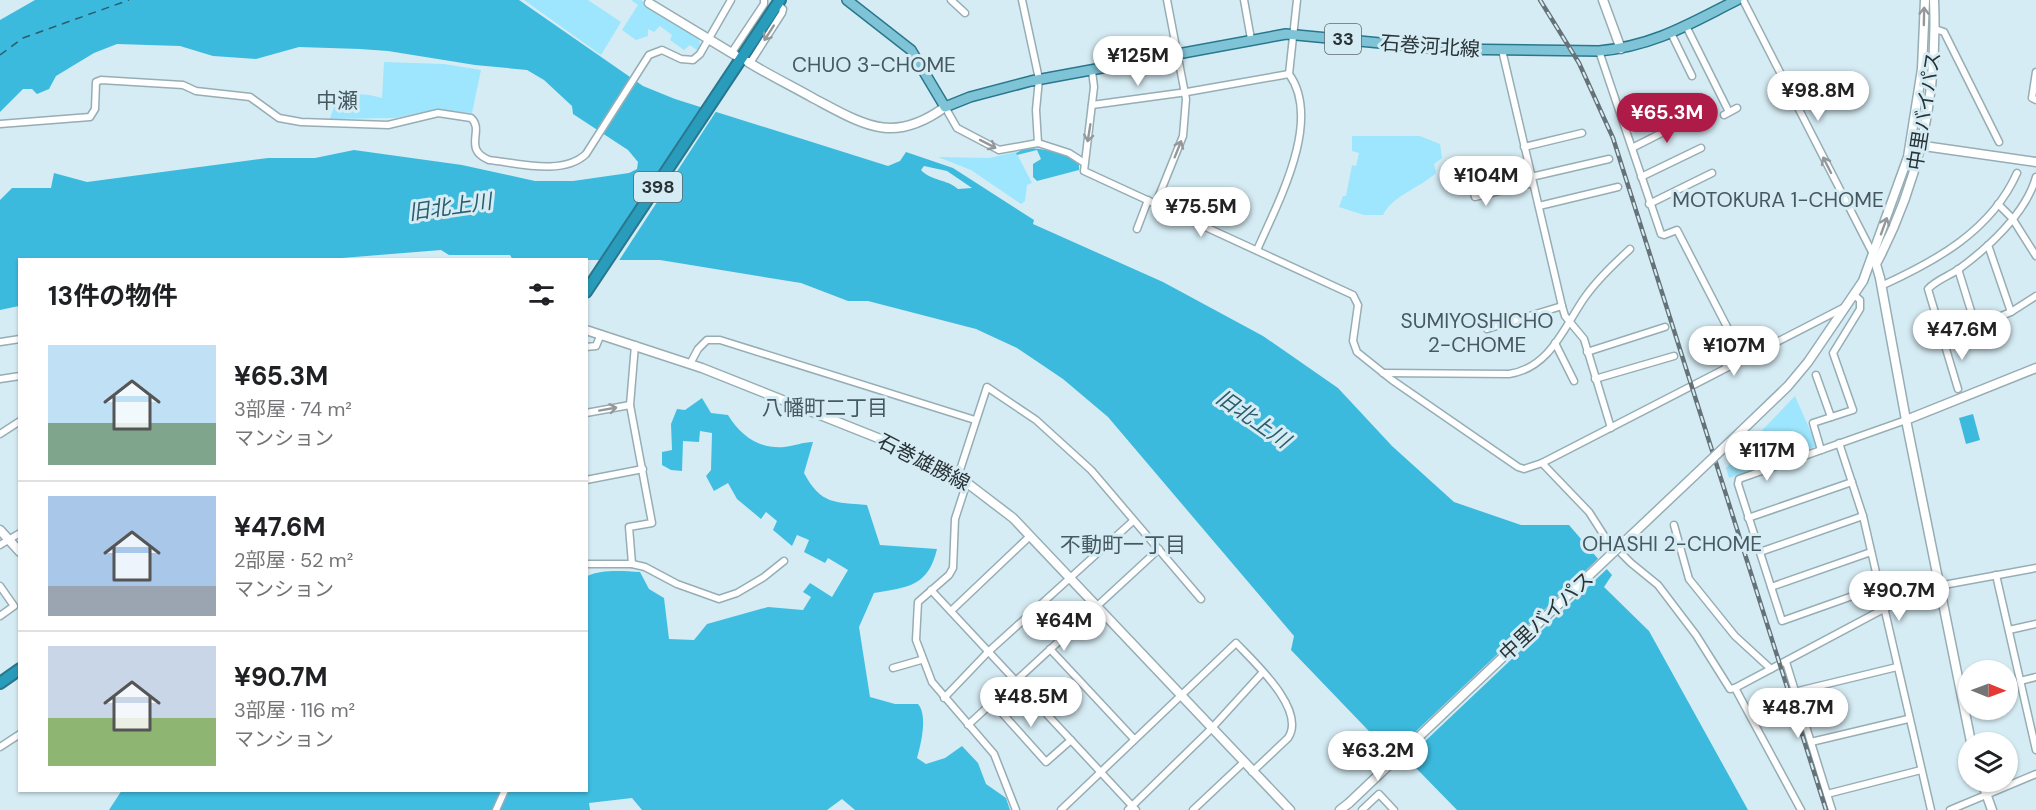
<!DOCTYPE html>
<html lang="ja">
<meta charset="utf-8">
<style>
:root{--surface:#fff;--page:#f2f2f2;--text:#202124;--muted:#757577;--line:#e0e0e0;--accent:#ae1b48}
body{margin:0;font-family:"DM Sans","Noto Sans JP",sans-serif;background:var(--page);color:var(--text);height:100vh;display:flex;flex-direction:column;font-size:22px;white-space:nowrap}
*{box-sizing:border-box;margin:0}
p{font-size:20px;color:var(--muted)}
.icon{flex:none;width:33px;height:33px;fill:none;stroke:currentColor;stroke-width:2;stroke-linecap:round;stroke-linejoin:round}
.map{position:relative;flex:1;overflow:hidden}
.panel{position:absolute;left:18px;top:258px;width:570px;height:534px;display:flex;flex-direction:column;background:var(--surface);border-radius:0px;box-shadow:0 2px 4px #0004}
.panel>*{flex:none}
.needle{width:39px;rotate:91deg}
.fabs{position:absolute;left:1958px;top:660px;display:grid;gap:12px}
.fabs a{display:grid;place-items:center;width:60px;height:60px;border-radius:50%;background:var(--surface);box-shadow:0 2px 4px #0004;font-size:30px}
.price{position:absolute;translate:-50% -51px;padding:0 14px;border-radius:21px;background:#fff;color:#222;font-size:20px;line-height:39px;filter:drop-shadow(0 2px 3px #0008)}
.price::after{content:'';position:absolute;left:50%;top:36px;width:18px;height:14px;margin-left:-9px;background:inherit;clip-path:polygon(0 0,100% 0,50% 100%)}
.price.current{background:var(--accent);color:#fff}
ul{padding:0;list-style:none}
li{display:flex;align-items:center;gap:18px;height:150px;padding:0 30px}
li+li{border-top:2px solid var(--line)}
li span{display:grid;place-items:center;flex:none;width:168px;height:120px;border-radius:0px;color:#555}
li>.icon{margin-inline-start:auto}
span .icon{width:72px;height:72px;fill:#fffc;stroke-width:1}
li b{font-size:26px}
h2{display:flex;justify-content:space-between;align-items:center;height:72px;padding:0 30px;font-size:26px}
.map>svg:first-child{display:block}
.green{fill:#9ee6fd}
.forest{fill:#40bee1}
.water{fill:#3cbade;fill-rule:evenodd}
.pier{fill:#d6ecf4}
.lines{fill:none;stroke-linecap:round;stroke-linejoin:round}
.ferry{stroke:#2b5d6d;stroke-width:1.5;stroke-dasharray:8 6;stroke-linecap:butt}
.street-casing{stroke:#97adb4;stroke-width:9}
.secondary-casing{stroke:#97adb4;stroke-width:11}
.primary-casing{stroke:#29778c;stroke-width:12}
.highway-casing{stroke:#29778c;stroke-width:14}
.street{stroke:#fff;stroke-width:6}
.secondary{stroke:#fff;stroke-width:8}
.primary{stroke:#7fc4d6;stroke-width:9}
.highway{stroke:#299cbb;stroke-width:10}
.rail-casing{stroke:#657277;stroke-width:4.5}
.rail{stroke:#d6ecf4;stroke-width:2;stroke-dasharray:7;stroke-linecap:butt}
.secondary-bridge-casing{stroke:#97adb4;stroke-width:11;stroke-linecap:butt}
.secondary-bridge{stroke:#fff;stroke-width:8}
.oneway{stroke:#94989a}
.labels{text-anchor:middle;stroke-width:6;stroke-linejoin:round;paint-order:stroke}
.shield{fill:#d6ecf4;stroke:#5d6a6e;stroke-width:1.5}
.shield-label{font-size:18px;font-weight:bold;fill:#293235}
.street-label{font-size:20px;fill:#293235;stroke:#d6ecf4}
.neighbourhood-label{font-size:21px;fill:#465960;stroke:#d6ecf4}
.water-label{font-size:21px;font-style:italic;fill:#2b5d6d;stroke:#d6ecf4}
</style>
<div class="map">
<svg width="2036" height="810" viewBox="0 0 2036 810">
<rect width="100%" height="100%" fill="#d6ecf4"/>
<g class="green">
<polygon points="524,0 588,0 621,22 601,55"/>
<polygon points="631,0 641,0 698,37 701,46 698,51 690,45 684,50 670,40 672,35 660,26 654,32 648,29 648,36 636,40 622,30 638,5"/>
<path d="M384,62L444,64L481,70L472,113L433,110L395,118L330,119C337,90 359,92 382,98Z"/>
<path d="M1352,136H1420L1440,144L1442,158L1434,164L1436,173C1420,188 1392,196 1383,215H1364L1339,207L1343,196H1346L1352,165L1356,166L1359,153L1352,151Z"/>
<polygon points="1016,152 1032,183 1027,185 1025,201 1021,204 971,170 938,157 989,158"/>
<polygon points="1795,396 1817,446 1729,478 1726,468"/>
</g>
<g class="forest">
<path d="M1026,148C1045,148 1062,153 1079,162V170L1037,181L1033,177V164L1041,159L1037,150L1017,155L1016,153Z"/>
<path d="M702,398L711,413L728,415C741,436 759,449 784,447C794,446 803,442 813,442L804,473C821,505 835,502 867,505L880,545L937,549C928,587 908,587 874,593L859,627L870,697L895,704H918C928,715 921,744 917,758L926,764L945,758L962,746L978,763L986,784L1006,798L1010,810H855L842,799L827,810H642L632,798L589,803L590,810H109L122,790H586L587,576C603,569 622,571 640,572L649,589L664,598L669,639L694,640L707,624L768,607L803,610L811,597L803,592L810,583L832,597L848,570L828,558L825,563L804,552L809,540L797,535L792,546L773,530L777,521L766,512L761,519L737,499L728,483L714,491L706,476L711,470L712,433L700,431L699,442L683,441L682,471L671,470L662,465V452L672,450L671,424L677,409L685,410Z"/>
</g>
<g class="water">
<path d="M35,0H519L643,86L675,99L888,166L900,161L906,152L953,168L1034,220L1033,224L1163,282L1263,336L1338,388L1392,446L1454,502L1521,525H1569L1612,575L1604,587L1649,631L1748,810H1457L1416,768L1390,753L1291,650L1294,636L1108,417L1063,379L1017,348L976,329L868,301H848L801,283L660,260H513L510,255H449L441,250L317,260H20L19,306L0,310V200L12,188H51L54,173L87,182L268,158H315L354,150L462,165L535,181H573L629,173L637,169L638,162L628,150L573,114L572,106L544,80L527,70L475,65L388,51L360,49L299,47L256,59L213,56L180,46L117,44L94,53L56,76L49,89L37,94L32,89H23L0,112V20ZM924,166L947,171L972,188L958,189C947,179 931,181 921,170Z"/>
<polygon points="1973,414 1980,440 1966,444 1959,418"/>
</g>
<g class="pier">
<polygon points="702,106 717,110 618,262 598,263"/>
<polygon points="1600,557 1609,567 1402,763 1390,756"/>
</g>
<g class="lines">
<polyline class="ferry" points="0,55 23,38 129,0"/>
<defs>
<g id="street">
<polyline points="951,0 965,13"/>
<polyline points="1244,0 1251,39"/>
<polyline points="1743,0 1873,254"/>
<polyline points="1686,26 1729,112"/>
<polyline points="1935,29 1944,32 1999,142"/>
<polyline points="1671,33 1692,76"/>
<polyline points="1502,50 1562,306 1565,316 1584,339 1611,428"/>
<polyline points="1599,51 1661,234 1664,235 1677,230 1740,352 1726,365"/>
<polyline points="732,52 764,4 764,0"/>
<polyline points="750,63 782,13 783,9 778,4"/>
<polyline points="1092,71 1094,87 1084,171 1353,295 1358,305 1353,341 1357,352 1392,380 1518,467 1524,469 1542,463 1845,307"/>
<polyline points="2036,72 2032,98 2036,100"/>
<polyline points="1092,105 1187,92 1289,74"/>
<polyline points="945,107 957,128 999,150 1038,143 1036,110 1039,79 1022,0"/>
<polyline points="1724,115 1737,108"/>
<path d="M0,124L90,117L95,109L96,82L101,80L183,85L196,91L250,97L279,118L301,122L388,125L438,113L471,118C485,130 462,149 489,160C518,163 563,176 586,154L649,55L662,50L681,59L693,60L700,54L731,0"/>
<polyline points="1038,143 1069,153 1083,162"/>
<polyline points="1524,147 1582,133"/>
<polyline points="1632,148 1691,118"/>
<polyline points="1469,174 1475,197 1533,183"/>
<polyline points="1531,177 1609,159"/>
<polyline points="1641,177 1701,148"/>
<polyline points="1156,203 1183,136 1186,99 1167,0"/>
<polyline points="1649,204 1712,173"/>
<polyline points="1998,204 2012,218 2036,256"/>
<polyline points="1539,206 1618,187"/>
<polyline points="1137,229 1148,200"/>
<polyline points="1988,245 2011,312"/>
<path d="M1257,250C1277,204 1323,121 1289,74L1297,0"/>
<polyline points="1958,269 1976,327"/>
<path d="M1881,286C1936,261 1991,231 2017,173"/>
<polyline points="1487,329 1562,306"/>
<polyline points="1943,340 2011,312 2036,296"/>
<polyline points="0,342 20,339"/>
<polyline points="1555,343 1574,381"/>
<polyline points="586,347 596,346 601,334"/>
<polyline points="1587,352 1665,327"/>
<polyline points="690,364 698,349 707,340 720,340 975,420"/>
<path d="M1383,373L1509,374C1550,368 1564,327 1585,297C1598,279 1614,264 1630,249"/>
<polyline points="1816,375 1831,417"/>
<polyline points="0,379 20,376"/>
<polyline points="1595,379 1674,356"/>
<path d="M1958,389L1928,289C1936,280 1949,276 1959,269C1989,247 2026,213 2036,177"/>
<polyline points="586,413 630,405"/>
<polyline points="0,434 20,421"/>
<polyline points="1839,443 1863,516 1931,810"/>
<polyline points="1821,450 1813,423 1853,410 1833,353 1860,309 1860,300 1854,295"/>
<polyline points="1542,463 1589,512 1605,537 1631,563 1658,585 1696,635 1730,689 1735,688 1801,810"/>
<polyline points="958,476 987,387 1036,420 1091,470 1201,599"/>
<polyline points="586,480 643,469"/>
<polyline points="967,482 955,519 953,568 949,575 918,602 916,640 932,682 994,754 1016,810"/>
<polyline points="1748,518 1852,482"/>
<polyline points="1674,525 1689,579 1735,636 1771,669"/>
<polyline points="0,545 20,533"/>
<polyline points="1760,552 1863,516"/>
<polyline points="586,564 632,564 645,567 677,584 719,599 737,593 764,577 784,561"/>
<polyline points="632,564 629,527 652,523 630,405 635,345"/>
<polyline points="1996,575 2036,750"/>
<polyline points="0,586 14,606 0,616"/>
<polyline points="1771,587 1871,552"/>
<polyline points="1878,587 1782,621 1738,484 1739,479 1906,420"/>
<polyline points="931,590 1136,810"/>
<polyline points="951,611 1030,536"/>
<polyline points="2009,630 2036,624"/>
<polyline points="1050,649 1134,739"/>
<polyline points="1786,662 1832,810"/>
<polyline points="893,668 921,660"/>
<polyline points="2020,681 2036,677"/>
<polyline points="1735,688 1908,596 1938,586 2036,568"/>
<polyline points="1798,691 1897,667"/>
<polyline points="944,698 988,652 1133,521"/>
<polyline points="993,703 1046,762 1071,740"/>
<polyline points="968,725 1159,549"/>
<polyline points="1811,742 1908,719"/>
<polyline points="0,747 20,734"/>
<polyline points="1827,794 1921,770"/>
<polyline points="496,810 505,790"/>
<path d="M1061,810L1236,643C1254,662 1307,710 1288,738L1252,772"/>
<polyline points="1128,810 1211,729 1263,672"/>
<polyline points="1193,810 1243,763"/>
<polyline points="1362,810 1379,794 1394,810"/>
<polyline points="1950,810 2036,774"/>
</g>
<g id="secondary">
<polyline points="1603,0 1621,49"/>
<polyline points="649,3 735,55"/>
<path d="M748,62C769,75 792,86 813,98C864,125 893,145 945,107"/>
<polyline points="1917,145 2036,162"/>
<polyline points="1873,254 1880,278 1906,420 1971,742"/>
<path d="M1876,264C1920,181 1938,93 1934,0"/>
<polyline points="586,330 702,368 893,444 958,476 1013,518 1290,810"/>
<polyline points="1906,420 2036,368"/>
<polyline points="1734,438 1788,386 1808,362 1863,281 1908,157 1922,69 1925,0"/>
<polyline points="0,530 20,552"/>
<polyline points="1620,546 1695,475"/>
<polyline points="1982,782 1992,810"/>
<polyline points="1340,810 1349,803"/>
</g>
<path id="primary" d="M847,0L911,50L945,107L970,97L1031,81L1286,34L1443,49L1599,51C1654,46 1689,24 1737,0"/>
<g id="highway">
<polyline points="586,292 780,0"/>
<polyline points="0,683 20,669"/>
</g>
</defs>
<use href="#street" class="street-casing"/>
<use href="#secondary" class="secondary-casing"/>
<use href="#primary" class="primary-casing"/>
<use href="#highway" class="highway-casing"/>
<use href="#street" class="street"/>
<use href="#secondary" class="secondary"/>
<use href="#primary" class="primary"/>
<use href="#highway" class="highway"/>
<defs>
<polyline id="rail" points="1540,0 1579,63 1613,138 1826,810"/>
</defs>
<use href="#rail" class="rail-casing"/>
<use href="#rail" class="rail"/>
<defs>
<g id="secondary-bridge">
<polyline points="1695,475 1734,438"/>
<polyline points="1349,803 1620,546"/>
</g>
</defs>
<use href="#secondary-bridge" class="secondary-bridge-casing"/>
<use href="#secondary-bridge" class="secondary-bridge"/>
</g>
<defs><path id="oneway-shaft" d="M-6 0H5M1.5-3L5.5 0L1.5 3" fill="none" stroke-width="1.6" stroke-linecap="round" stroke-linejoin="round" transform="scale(1.5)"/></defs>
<g class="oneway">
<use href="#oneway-shaft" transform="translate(1924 16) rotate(-89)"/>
<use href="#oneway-shaft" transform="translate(769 33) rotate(123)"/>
<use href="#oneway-shaft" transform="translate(1089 133) rotate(99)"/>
<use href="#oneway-shaft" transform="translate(988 144) rotate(27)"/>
<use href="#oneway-shaft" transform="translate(1178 149) rotate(-68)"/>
<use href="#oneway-shaft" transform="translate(1827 165) rotate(-117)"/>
<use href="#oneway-shaft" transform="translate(1884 226) rotate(-70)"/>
<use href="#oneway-shaft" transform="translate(608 409) rotate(-10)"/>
</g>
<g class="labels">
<g class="shield">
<rect x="1325" y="24" width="36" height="30" rx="4.5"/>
<rect x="634" y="172" width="48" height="30" rx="4.5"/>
</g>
<g class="shield-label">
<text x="1343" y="45">33</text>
<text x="658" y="193">398</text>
</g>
<g class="street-label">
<text transform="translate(1430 46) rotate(4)" y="7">石巻河北線</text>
<text transform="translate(1924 111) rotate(-81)" y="7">中里バイパス</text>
<text transform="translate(924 462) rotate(27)" y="7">石巻雄勝線</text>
<text transform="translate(1546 616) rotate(-43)" y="7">中里バイパス</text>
</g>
<g class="neighbourhood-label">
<text x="874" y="72">CHUO 3-CHOME</text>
<text x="337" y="108">中瀬</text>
<text x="1778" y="207">MOTOKURA 1-CHOME</text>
<text x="1477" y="328">SUMIYOSHICHO<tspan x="1477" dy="24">2-CHOME</tspan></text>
<text x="825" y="415">八幡町二丁目</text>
<text x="1672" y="551">OHASHI 2-CHOME</text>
<text x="1123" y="552">不動町一丁目</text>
</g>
<g class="water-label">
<text transform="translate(450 207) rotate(-8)" y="7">旧北上川</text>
<text transform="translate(1253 419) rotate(35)" y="7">旧北上川</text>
</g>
</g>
</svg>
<div class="fabs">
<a><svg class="needle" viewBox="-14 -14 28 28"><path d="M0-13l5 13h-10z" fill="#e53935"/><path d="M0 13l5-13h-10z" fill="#757577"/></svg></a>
<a><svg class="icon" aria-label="layers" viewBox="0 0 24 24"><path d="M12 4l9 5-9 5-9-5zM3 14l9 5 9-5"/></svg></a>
</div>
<b class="price" style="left:1138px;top:87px">¥125M</b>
<b class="price" style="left:1818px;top:122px">¥98.8M</b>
<b class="price current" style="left:1667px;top:144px">¥65.3M</b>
<b class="price" style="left:1486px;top:207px">¥104M</b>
<b class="price" style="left:1201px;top:238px">¥75.5M</b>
<b class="price" style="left:1962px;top:361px">¥47.6M</b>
<b class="price" style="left:1734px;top:377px">¥107M</b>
<b class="price" style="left:1767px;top:482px">¥117M</b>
<b class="price" style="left:1899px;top:622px">¥90.7M</b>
<b class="price" style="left:1064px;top:652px">¥64M</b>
<b class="price" style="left:1031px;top:728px">¥48.5M</b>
<b class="price" style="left:1798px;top:739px">¥48.7M</b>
<b class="price" style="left:1378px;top:782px">¥63.2M</b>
<section class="panel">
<h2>13件の物件<svg class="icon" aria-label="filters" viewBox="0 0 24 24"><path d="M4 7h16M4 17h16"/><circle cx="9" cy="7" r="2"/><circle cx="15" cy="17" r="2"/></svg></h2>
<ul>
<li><span style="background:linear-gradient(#bfe0f5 65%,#7fa58c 0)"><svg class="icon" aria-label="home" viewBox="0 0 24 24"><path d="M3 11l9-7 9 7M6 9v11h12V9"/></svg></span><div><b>¥65.3M</b><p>3部屋 · 74 m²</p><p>マンション</p></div></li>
<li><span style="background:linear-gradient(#a9c7e8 75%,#9aa5b1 0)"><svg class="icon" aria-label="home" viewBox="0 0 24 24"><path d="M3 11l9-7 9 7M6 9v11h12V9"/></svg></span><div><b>¥47.6M</b><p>2部屋 · 52 m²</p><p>マンション</p></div></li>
<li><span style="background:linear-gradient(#c9d6e8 60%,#8fb573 0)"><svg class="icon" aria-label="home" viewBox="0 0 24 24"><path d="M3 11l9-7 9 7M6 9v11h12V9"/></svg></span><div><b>¥90.7M</b><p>3部屋 · 116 m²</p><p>マンション</p></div></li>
</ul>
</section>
</div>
